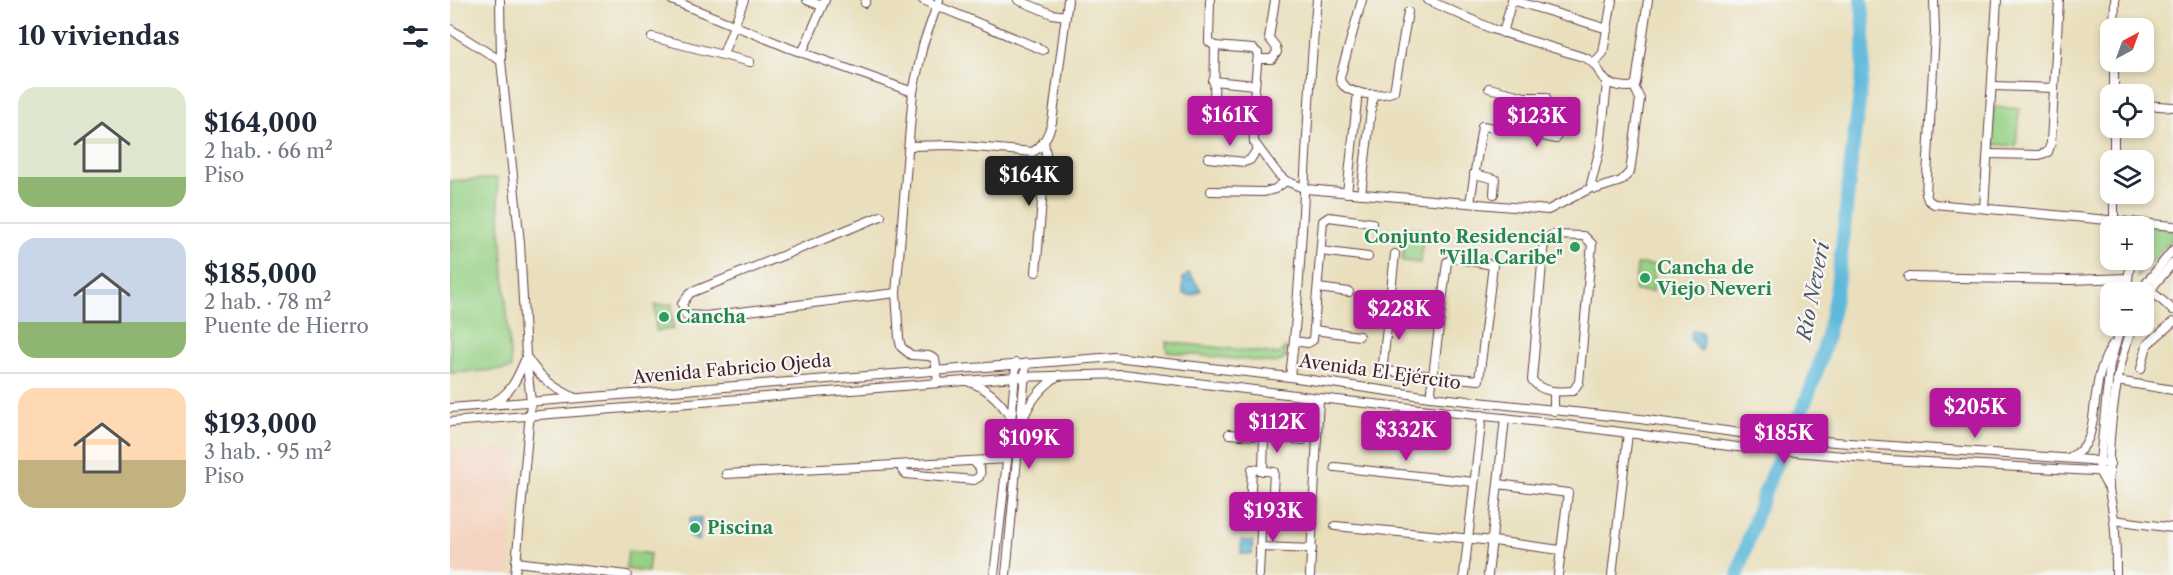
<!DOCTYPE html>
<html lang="es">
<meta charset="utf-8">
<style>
:root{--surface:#fff;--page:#f2f2f3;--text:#1f2937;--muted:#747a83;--line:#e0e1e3;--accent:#b5179e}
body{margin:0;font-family:"Libre Caslon Text",serif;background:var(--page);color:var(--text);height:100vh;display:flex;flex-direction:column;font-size:22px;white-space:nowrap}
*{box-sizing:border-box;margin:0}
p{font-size:20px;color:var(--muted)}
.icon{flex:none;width:33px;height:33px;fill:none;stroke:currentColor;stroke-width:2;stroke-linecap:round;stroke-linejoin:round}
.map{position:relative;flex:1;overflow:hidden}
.drawer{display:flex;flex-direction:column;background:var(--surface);width:450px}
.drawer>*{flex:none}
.needle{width:39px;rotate:41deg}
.buttons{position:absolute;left:1650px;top:18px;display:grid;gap:12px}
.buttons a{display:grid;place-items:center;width:54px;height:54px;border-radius:12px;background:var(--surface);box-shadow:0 3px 9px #0003;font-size:30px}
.price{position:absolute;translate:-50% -51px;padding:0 14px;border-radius:6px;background:var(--accent);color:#fff;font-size:20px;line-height:39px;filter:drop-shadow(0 2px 3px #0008)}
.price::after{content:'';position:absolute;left:50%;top:36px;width:18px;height:14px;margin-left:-9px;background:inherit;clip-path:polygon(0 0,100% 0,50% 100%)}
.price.current{background:#222;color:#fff}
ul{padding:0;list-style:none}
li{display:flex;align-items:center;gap:18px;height:150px;padding:0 18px}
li+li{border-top:2px solid var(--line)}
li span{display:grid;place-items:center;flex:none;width:168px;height:120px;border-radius:18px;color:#555}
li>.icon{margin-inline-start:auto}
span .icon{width:72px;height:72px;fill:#fffc;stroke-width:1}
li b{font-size:26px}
h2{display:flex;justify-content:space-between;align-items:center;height:72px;padding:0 18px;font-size:26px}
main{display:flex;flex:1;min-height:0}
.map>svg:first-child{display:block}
.built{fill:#f4d3c0}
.green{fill:#97d185;stroke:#707858;stroke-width:1.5}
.water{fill:url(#water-waves);stroke:#546c83;stroke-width:1.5}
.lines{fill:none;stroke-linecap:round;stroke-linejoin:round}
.river{stroke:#5eb9db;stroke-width:14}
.minor-casing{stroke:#623c41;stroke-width:10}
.minor{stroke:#fff;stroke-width:8}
.leisure-dot{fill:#2e9e5b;stroke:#f6f6f2;stroke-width:2}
.labels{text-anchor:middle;stroke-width:4.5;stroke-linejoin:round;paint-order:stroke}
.leisure-label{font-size:18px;font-weight:bold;fill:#27864d;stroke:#f6f6f2;text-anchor:start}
.street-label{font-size:18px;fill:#4a1f2b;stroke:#f6f6f2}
.water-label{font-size:20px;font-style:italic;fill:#515569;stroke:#f6f6f2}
</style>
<main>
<section class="drawer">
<h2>10 viviendas<svg class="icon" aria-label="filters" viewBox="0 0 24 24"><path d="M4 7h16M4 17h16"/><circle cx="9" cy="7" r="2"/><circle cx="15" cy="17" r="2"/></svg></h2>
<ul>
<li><span style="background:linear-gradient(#dfe7d0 75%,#8fb573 0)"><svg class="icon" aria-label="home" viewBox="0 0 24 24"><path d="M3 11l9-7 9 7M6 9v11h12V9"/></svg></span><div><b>$164,000</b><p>2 hab. · 66 m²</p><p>Piso</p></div></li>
<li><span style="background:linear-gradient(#c9d6e8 70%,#8fb573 0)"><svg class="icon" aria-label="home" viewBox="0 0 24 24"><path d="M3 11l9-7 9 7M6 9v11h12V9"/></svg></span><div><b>$185,000</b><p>2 hab. · 78 m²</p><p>Puente de Hierro</p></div></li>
<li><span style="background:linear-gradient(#ffd9b3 60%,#c2b280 0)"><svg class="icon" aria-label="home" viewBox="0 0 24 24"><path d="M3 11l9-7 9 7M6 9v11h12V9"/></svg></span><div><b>$193,000</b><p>3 hab. · 95 m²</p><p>Piso</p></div></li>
</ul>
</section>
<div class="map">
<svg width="1723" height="575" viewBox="0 0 1723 575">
<defs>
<pattern id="water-waves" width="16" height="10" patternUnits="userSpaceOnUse" patternTransform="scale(1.5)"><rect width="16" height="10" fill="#5eb9db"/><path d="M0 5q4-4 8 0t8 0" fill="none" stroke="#5096b2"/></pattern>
</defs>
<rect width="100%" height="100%" fill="#f6f6f2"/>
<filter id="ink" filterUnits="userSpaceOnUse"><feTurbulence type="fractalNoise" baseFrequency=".0167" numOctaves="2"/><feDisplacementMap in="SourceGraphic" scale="12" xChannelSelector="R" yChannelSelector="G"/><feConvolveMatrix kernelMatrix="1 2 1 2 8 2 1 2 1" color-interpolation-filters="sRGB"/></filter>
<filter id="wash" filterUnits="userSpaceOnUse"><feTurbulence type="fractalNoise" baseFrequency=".008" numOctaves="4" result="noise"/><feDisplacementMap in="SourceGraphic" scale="24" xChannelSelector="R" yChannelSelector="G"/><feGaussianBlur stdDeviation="1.35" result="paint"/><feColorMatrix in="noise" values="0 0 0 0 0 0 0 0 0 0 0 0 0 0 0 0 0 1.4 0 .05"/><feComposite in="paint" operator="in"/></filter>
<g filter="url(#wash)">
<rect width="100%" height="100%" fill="#e9dfbc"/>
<polygon class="built" points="58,447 67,455 59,575 0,575 0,451"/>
<g class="green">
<polygon points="1544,107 1569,109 1566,146 1541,144"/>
<polygon points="47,178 61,369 0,373 0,181"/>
<polygon points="1694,226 1723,229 1723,238 1687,277 1687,260 1694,260"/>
<polygon points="956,228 974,230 970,263 952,261"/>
<polygon points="1187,264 1204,265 1203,292 1185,291"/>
<polygon points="222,304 223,329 206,331 205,305"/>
<polygon points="716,342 828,354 835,348 835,359 826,363 717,352"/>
<polygon points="178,551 200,554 198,572 176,569"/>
</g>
<g class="water">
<path d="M739,273L751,290C745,296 741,297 733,293V278Z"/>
<polygon points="1244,330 1252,332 1253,336 1252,350 1250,351 1240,338 1241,333"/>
<polygon points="240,518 251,518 249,541 239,537"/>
<polygon points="791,540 803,541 802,554 791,554"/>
</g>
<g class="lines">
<path class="river" d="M1288,575C1297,542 1308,508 1321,476C1334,445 1351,416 1362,385C1390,311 1393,231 1402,153C1408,103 1420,51 1411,0"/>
</g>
</g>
<g filter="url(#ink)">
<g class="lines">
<defs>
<g id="minor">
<polyline points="50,0 51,61 70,243 76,356 81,402 65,575"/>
<polyline points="222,0 339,48 463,92"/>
<polyline points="357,0 372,6"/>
<polyline points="473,0 593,50"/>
<polyline points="568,0 602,14 616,16"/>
<polyline points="760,0 759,42 765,46 803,49 808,53 803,110 804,142 828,174 836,181 856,189 1098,210 1143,187"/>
<path d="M912,0L890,77C889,95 932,98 944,91L958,12"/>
<path d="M978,0L1042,29L1136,58C1155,69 1146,82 1169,86C1174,87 1178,88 1184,86L1186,83L1198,0"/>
<polyline points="1062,0 1158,29"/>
<polyline points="1484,0 1485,33 1476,194 1478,200 1484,204 1723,226"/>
<polyline points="415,3 416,0"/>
<polyline points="1664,28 1665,0"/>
<polyline points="0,29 51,61"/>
<polyline points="1053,33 1062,0"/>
<polyline points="202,37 300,62"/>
<polyline points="765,46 764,103 766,106 803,110"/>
<polyline points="352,53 375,0"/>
<polyline points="273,54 294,0"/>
<polyline points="808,59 822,59 827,52 826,47 819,38 825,0"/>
<polyline points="1144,63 1153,53 1162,0"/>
<polyline points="763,81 805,85"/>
<polyline points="1157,84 1150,148 1141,184 1146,189 1171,181 1180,172 1190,99 1184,86"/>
<polyline points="1543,86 1604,88"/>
<polyline points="1039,88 1075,97 1096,97"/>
<polyline points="1664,94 1664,62"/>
<polyline points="1694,105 1723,107"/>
<polyline points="1074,132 1106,139"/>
<path d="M459,146L501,145L583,152C594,145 599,134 602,122L618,0"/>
<polyline points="1539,154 1589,155 1598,152 1601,143 1609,0"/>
<polyline points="758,158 794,162 800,160 808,148"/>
<polyline points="1664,160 1664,128"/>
<polyline points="1024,174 1045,179 1044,194"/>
<polyline points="761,191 814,192 825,189 836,181"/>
<polyline points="897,193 908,92"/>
<polyline points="911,194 923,94"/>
<polyline points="1020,203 1032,126 1074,132 1075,97"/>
<polyline points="1534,208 1547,0"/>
<polyline points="431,216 240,293 232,304 236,315 256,316 446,293"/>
<polyline points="1664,220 1664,194"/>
<path d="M1102,235L1134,236L1142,244L1129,382L1123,391C1108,392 1092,393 1082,380L1094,241Z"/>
<polyline points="871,251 918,257"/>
<polyline points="945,254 933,364 934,369 937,371 983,376 980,397"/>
<polygon points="1003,258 1043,265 1029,380 983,376 997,262"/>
<polyline points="586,272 596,154 594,141"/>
<polyline points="1458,277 1619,280 1678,278"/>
<polyline points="868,288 899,292"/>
<polyline points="1701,291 1723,310"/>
<polyline points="1676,292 1681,260"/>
<polyline points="1689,292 1723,250"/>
<polyline points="1694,303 1705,284 1723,263"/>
<polyline points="864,330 909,336"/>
<polyline points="844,341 858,343 863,340 873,221 879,217 922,223"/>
<path d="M78,359C90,378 104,388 125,398"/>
<polyline points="1691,369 1697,345 1723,322"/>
<path d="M840,377C855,251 854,126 867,0"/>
<polyline points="1667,381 1723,390"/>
<path d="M519,382C538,388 550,400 560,417"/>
<polyline points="488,383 485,359 479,356 461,355 451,347 449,338 446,293 463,92 473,45 489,0"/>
<path d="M39,404C60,396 67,379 75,360"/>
<polyline points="0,408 665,357 840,377 980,397 1190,419 1290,433 1385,442 1640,460 1660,464"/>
<polyline points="1104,411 1104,392"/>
<path d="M574,417C581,399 593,386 609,375"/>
<polyline points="0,422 565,377 673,374 869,398 1108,424 1287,447 1440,460 1660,472"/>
<polyline points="779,434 853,440"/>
<path d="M1620,457C1645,447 1642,417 1646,395C1648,377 1653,360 1662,345"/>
<path d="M455,465L452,470L456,474L524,480L529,477C533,469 528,466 523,461"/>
<polyline points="885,467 1024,482"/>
<polygon points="802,469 824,472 822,510 800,508"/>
<polyline points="813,471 814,437"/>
<polyline points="276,474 557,459"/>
<polyline points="1048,484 1118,493 1108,575"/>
<polyline points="1659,489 1649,471 1650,461 1660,364 1671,326"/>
<polyline points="1664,520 1723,528"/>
<polyline points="885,526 1044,541 1110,550"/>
<polyline points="810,547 862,549"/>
<polyline points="66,562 177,575"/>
<polyline points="544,575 560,435 566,363"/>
<polyline points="556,575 576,363"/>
<polyline points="809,575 812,509"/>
<polyline points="860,575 869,398"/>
<polyline points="1014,575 1032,415"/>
<polyline points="1038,575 1055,418"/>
<polyline points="1162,575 1178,433"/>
<path d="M1666,575C1666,557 1666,538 1664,520C1663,509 1660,499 1659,488C1657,441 1665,369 1683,326"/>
</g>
</defs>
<use href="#minor" class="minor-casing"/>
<use href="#minor" class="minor"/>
</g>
</g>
<g class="leisure-dot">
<circle cx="1125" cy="247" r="6"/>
<circle cx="1195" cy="278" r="6"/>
<circle cx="214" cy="317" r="6"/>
<circle cx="245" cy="528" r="6"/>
</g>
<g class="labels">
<g class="leisure-label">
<text x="1113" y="243" text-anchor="end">Conjunto Residencial<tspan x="1113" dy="21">"Villa Caribe"</tspan></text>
<text x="1207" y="274">Cancha de<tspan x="1207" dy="21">Viejo Neveri</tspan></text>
<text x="226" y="323">Cancha</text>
<text x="257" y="534">Piscina</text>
</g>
<g class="street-label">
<text transform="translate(282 369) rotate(-5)" y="6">Avenida Fabricio Ojeda</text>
<text transform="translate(930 372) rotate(8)" y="6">Avenida El Ejército</text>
</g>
<g class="water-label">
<text transform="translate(1363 291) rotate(-79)" y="7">Río Neverí</text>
</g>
</g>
</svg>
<div class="buttons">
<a><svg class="needle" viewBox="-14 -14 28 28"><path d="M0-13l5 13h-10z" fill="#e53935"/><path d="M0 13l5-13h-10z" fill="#747a83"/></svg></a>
<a><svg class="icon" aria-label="locate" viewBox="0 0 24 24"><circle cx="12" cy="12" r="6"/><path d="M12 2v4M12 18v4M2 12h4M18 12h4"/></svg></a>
<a><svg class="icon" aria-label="layers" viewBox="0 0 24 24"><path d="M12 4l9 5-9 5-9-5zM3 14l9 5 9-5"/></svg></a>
<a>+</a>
<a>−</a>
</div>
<b class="price" style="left:780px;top:147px">$161K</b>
<b class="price" style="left:1087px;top:148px">$123K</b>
<b class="price current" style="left:579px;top:207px">$164K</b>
<b class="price" style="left:949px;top:341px">$228K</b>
<b class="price" style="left:1525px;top:439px">$205K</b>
<b class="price" style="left:827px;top:454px">$112K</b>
<b class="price" style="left:956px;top:462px">$332K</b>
<b class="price" style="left:1334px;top:465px">$185K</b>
<b class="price" style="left:579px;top:470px">$109K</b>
<b class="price" style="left:823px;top:543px">$193K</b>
</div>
</main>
